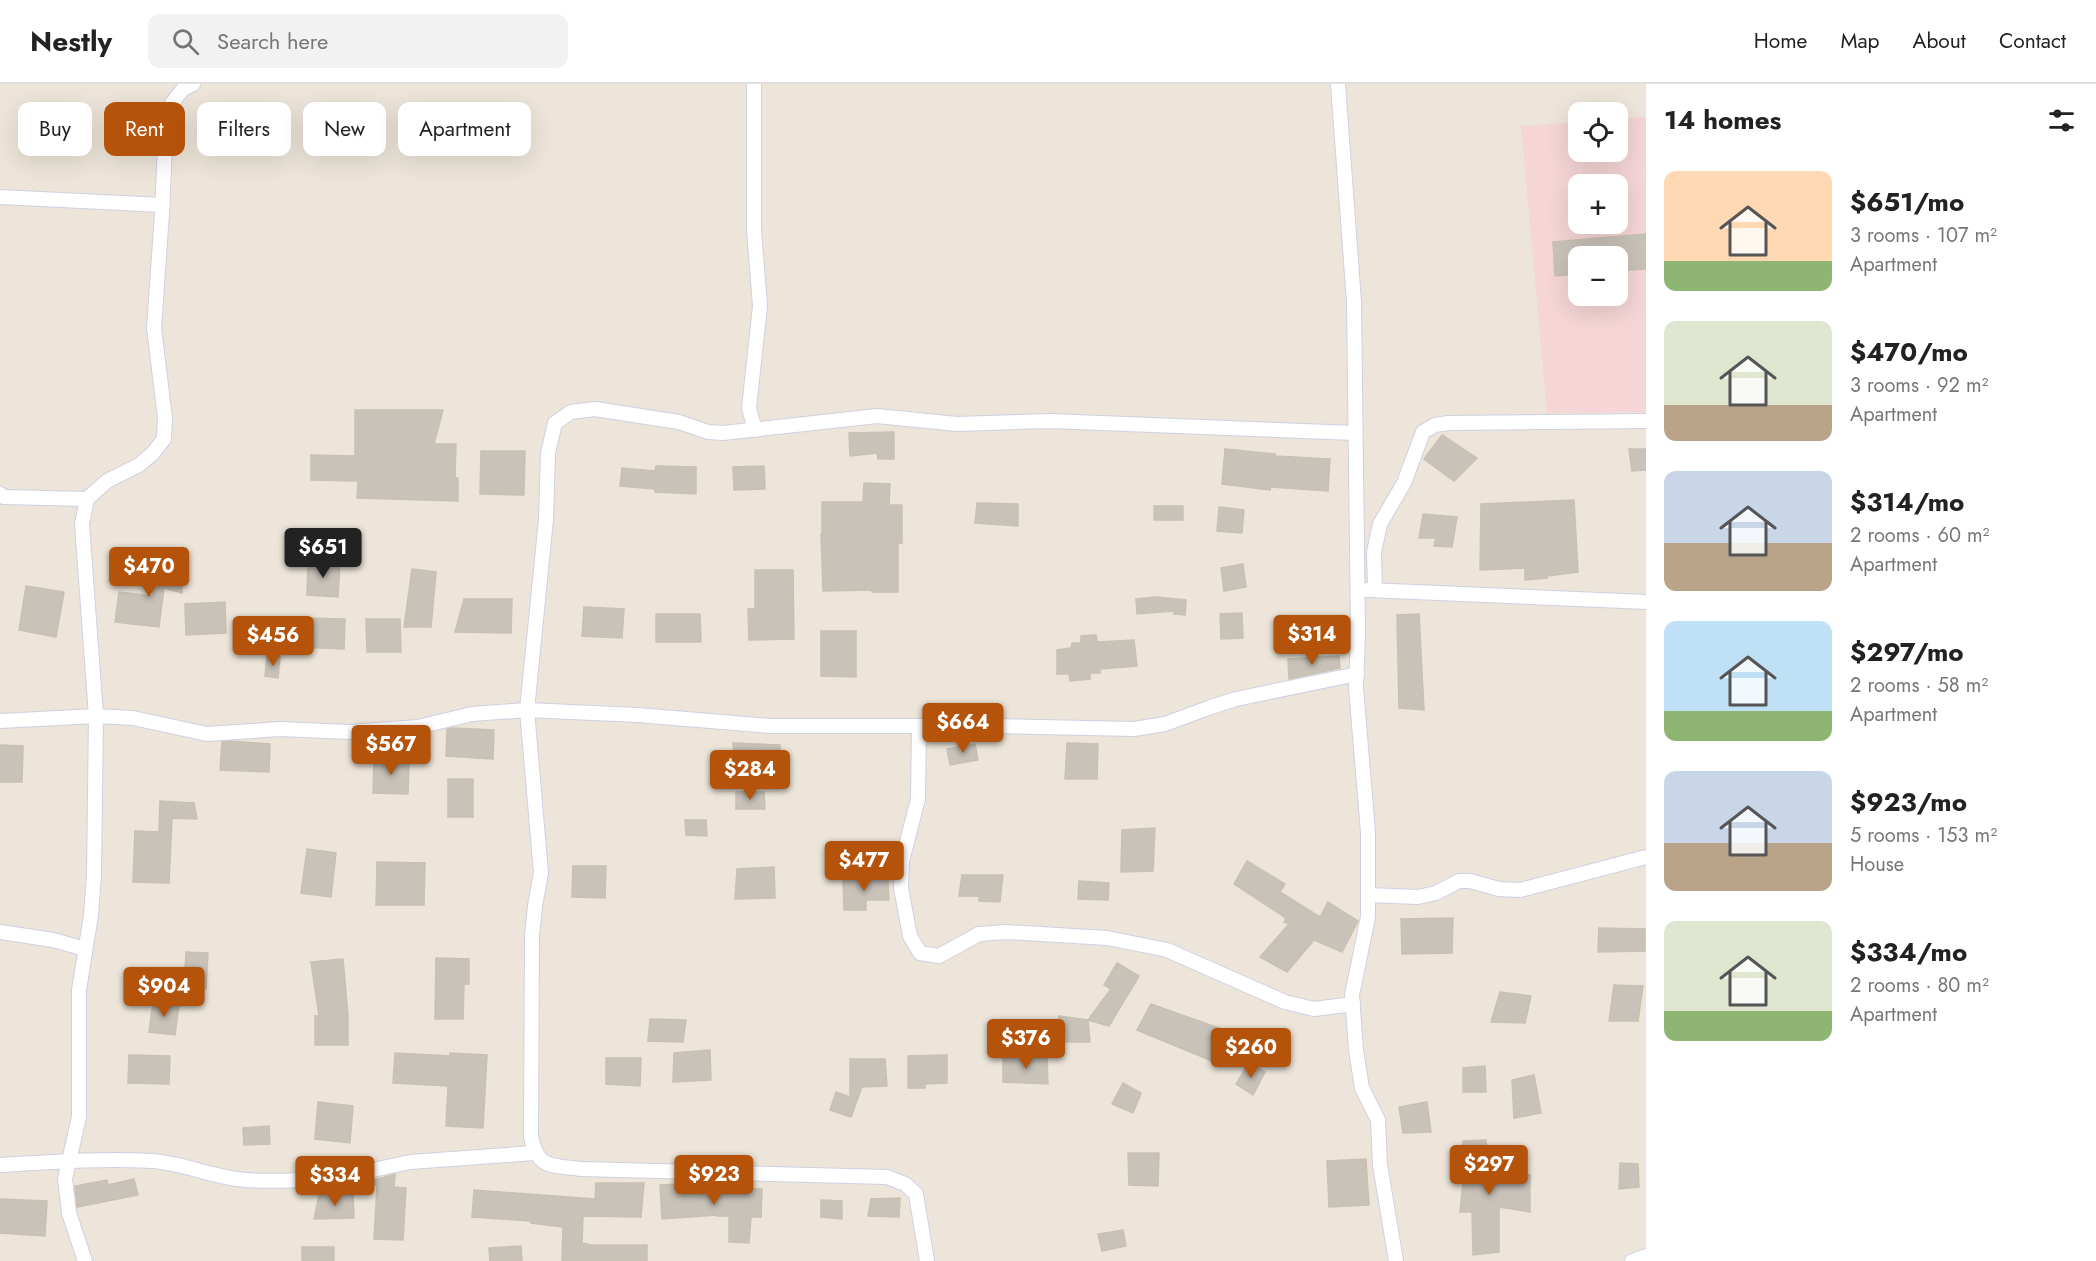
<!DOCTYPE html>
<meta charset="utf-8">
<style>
:root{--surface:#fff;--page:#f2f2f2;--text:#222;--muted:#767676;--line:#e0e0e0;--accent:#b45309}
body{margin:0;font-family:Jost,sans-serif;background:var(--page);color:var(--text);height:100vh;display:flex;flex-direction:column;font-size:22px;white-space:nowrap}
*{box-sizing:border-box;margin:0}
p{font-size:20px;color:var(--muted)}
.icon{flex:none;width:33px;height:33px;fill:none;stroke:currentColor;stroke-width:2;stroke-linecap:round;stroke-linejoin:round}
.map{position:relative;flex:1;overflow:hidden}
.details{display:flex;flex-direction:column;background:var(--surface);width:450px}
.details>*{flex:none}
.guide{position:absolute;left:18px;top:18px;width:570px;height:54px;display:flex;gap:12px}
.tools{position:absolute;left:1568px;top:18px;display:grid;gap:12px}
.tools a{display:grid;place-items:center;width:60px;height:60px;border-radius:12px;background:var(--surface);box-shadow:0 6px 24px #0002;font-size:30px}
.price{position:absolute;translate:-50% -51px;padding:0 14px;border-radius:6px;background:var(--accent);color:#fff;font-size:20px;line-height:39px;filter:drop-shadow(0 2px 3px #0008)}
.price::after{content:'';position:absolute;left:50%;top:36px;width:18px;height:14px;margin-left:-9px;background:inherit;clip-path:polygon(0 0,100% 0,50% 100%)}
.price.selected{background:#222;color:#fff}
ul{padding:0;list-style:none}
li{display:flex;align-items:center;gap:18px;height:150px;padding:0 18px}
li span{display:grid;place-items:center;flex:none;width:168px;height:120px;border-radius:12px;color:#555}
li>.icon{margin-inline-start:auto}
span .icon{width:72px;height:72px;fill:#fffc;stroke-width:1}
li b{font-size:26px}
h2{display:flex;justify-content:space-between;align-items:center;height:72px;padding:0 18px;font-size:26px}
.pill{padding:0 21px;border-radius:12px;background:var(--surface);box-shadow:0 6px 24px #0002;font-size:21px;line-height:54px}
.pill.selected{background:var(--accent);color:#fff}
header{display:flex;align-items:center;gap:36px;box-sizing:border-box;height:84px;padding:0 30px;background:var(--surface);border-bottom:2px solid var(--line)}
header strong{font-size:28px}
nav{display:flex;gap:33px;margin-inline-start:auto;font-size:21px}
.search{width:420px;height:54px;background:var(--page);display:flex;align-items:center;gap:15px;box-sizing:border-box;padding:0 21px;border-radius:12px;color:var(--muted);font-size:22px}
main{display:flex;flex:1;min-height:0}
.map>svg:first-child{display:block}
.medical{fill:#f5d5d5;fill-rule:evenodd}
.building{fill:#c8c2b9;stroke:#c8c1b2;stroke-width:1.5}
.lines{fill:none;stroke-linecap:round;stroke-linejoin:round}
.street-casing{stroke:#ced1e3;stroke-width:16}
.street{stroke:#fff;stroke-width:14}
</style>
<header>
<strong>Nestly</strong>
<div class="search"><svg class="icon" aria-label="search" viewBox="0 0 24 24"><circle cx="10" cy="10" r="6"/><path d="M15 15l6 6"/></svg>Search here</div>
<nav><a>Home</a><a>Map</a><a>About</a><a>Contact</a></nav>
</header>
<main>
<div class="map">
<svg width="1646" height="1177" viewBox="0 0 1646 1177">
<rect width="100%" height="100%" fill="#ede5d9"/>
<path class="medical" d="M1646,33V328L1547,329L1521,42L1578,38V68H1617V35ZM1578,100H1617V140H1578ZM1578,172H1617V212H1578Z"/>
<g class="building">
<polygon points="1646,150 1646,185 1617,187 1617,172 1578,172 1578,190 1555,192 1553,158"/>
<polygon points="355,326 443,326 434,360 456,360 455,394 458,394 458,417 357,414 358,397 311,396 311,371 355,372"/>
<polygon points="894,348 894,375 878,375 877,369 850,372 849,349"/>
<polygon points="1442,351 1477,374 1454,397 1424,375"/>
<polygon points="1225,365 1275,370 1275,372 1330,375 1328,407 1271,403 1270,406 1222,400"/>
<polygon points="1629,365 1646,365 1646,386 1632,387"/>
<polygon points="481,367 525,367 524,411 480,410"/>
<polygon points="656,382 696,383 696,410 655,408 655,405 620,402 622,384 655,387"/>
<polygon points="764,382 765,405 734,406 733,383"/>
<polygon points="864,399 890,400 889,421 902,421 902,459 898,459 898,508 872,508 872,506 823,507 821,450 822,450 822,418 863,418"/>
<polygon points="1574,416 1578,488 1547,492 1547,494 1525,496 1525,484 1480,486 1481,420"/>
<polygon points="977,419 1018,420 1018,442 975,439"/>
<rect x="1154" y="422" width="29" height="14"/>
<polygon points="1219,423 1244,426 1242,449 1217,447"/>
<polygon points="1423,430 1457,433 1452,463 1434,462 1436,454 1419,454"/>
<polygon points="308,477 340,479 338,513 307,511"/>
<polygon points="1243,480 1246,503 1224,507 1221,484"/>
<polygon points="181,481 182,509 164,504 159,543 115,538 119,508 153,512 153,482"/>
<polygon points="412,485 436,488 431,543 404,543"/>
<polygon points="755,486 793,486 794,555 749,556 748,525 755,525"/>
<polygon points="26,502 64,508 56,553 19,546"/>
<polygon points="1156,513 1186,516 1185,531 1174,530 1174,527 1137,530 1136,515"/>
<polygon points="464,515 512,515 511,549 455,548"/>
<polygon points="225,518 226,549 186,551 185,520"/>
<polygon points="584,523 624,525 622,554 582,552"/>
<polygon points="1242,529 1243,554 1221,555 1220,530"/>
<polygon points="656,530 700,530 701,558 656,558"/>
<polygon points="1419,530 1424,626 1399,624 1397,531"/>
<polygon points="301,534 345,535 344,565 299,563"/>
<polygon points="366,535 400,535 401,568 367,568"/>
<polygon points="821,547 856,547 856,593 821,592"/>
<polygon points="1096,551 1097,558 1134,556 1137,582 1100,585 1100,589 1090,589 1090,595 1070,597 1069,590 1057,590 1057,566 1071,564 1072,559 1081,559 1081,552"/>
<polygon points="267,572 280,573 278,594 265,592"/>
<polygon points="1339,572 1340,584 1289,595 1288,575"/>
<polygon points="453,644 494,646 493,675 446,672 447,645"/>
<polygon points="230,657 270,660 269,688 220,686 222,658"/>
<polygon points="733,659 780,661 780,682 735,681"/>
<polygon points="1067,659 1098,660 1097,695 1065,695"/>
<polygon points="975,660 978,676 950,681 947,665"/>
<polygon points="0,661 23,662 22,698 0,698"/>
<polygon points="374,675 409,676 408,710 373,709"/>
<rect x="448" y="695" width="25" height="38"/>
<polygon points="736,708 764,708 765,725 736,725"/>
<polygon points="160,717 194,719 197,735 172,734 169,799 133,798 135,747 159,748"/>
<polygon points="685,736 706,736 707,752 686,751"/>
<polygon points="1155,744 1153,787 1121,788 1122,746"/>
<polygon points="307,765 336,769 331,813 301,809"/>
<polygon points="1247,777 1285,800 1280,808 1320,833 1328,818 1358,837 1342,868 1314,856 1287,888 1260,873 1289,840 1284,838 1286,834 1234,800"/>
<polygon points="377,778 425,779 424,821 376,821"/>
<polygon points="573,782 606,782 605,814 572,813"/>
<polygon points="774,783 775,814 735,815 737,785"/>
<polygon points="962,791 1003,791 1000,818 979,817 979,812 959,812"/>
<polygon points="843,795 888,795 889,816 866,816 866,826 844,826"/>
<polygon points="1079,797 1109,799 1108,816 1078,815"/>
<polygon points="1453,834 1452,869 1402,870 1401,835"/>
<polygon points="1599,844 1645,845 1645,867 1598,868"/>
<polygon points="186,868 208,869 206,905 184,904"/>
<polygon points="436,874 469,875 469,900 464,900 463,935 435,935"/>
<polygon points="343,875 348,932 348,961 315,961 315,932 319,932 311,878"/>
<polygon points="1117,879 1139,892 1109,942 1088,936 1111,905 1104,901"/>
<polygon points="1614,901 1643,902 1638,937 1609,937"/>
<polygon points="1500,908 1531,912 1525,939 1491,938"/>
<polygon points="153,918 179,921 175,951 149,948"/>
<polygon points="1151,920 1230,948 1217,979 1137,946"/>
<polygon points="1059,932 1088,936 1090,958 1056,958"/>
<polygon points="650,935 686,936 683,958 648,957"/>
<polygon points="710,966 711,996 673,998 674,969"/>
<polygon points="395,969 450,972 450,969 487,971 483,1044 446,1042 448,1002 393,999"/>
<polygon points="129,971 170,972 169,1000 128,999"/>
<polygon points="947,971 947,999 925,1000 925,1004 908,1004 908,972"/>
<polygon points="1003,972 1047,972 1048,1000 1003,998"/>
<polygon points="606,974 641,974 640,1002 606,1000"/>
<polygon points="850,975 885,975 887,1002 862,1003 851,1033 830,1026 836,1008 850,1013"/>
<polygon points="1249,979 1265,988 1253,1011 1236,1000"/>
<polygon points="1485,982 1486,1008 1463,1008 1463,984"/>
<polygon points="1534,991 1541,1029 1514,1034 1512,996"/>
<polygon points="1123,999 1141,1009 1133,1029 1112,1020"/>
<polygon points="318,1018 353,1022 350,1059 315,1055"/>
<polygon points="1427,1018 1431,1048 1403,1049 1399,1023"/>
<polygon points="269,1042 270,1060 244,1061 243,1044"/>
<polygon points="1486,1056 1489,1090 1530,1091 1530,1128 1499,1123 1499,1168 1473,1171 1472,1128 1460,1128 1465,1080 1460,1080 1463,1057"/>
<polygon points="1128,1069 1159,1069 1158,1102 1129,1101"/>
<polygon points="1366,1075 1369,1121 1329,1123 1327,1077"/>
<polygon points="1620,1079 1638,1080 1639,1103 1619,1105"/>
<polygon points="395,1090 394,1103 406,1104 403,1156 374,1155 377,1101 371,1101 371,1097"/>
<polygon points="134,1095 138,1111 77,1123 75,1102 107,1096 108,1101"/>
<polygon points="596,1099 644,1099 641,1133 583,1132 582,1159 592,1161 647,1161 647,1177 562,1177 563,1143 531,1139 531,1137 472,1133 474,1106 595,1115"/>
<polygon points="702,1099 702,1104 762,1105 761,1133 751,1133 749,1159 729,1158 729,1132 717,1132 717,1131 662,1135 660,1101"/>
<polygon points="353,1109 354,1134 314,1135 319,1111"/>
<polygon points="900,1114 899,1133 868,1132 871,1115"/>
<polygon points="1,1115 47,1117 45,1152 0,1149"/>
<polygon points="821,1116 842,1117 842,1135 821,1133"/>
<polygon points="1123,1146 1126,1162 1102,1167 1098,1150"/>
<polygon points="521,1162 522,1177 490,1177 489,1164"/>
<rect x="302" y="1163" width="32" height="14"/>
</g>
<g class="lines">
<defs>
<g id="street">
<polyline points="754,0 754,146 760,222 749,324 755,346"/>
<polyline points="1338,0 1354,218 1358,548 1356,604 1368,748 1368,833 1352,911 1356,966 1362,1004 1378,1036 1380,1081 1396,1177"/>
<polyline points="0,113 163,121"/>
<polyline points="0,410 4,413 87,415"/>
<polyline points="1368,506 1646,518"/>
<polyline points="1375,506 1374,468 1380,440 1404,399 1423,348 1435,341 1448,339 1646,337"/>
<polyline points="0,637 96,632 133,634 207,650 280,645 350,648 418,643 472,630 527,626 638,631 771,642 996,642 1134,645 1165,640 1211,623 1236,615 1357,590"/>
<polyline points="919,642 918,715 902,777 901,804 910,852 920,869 939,872 979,850 1006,848 1107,854 1167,866 1285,918 1314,925 1353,920"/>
<polyline points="1368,811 1418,813 1436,809 1459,797 1470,797 1499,805 1520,806 1646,773"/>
<polyline points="0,848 53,856 85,865"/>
<path d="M0,1081C50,1078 101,1074 152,1077C181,1079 208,1091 237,1095C279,1100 324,1094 366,1089L373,1086L410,1078L534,1069"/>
<polyline points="85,1177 69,1129 65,1095 79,1033 79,906 91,831 94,791 96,632 82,440 87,415 107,397 139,381 153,369 164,355 165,334 154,244 162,129 166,38 172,19 183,5 193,0"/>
<path d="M927,1177L916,1110L905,1100L887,1093L581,1085C551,1081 537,1085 531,1052L532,851L535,822L541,789L527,626L546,435L548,369L555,339L571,328L595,325L679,338L708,348L723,349L877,332L957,340L1050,337L1355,349"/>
<polyline points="1632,1177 1646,1172"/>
</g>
</defs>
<use href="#street" class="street-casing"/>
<use href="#street" class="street"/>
</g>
</svg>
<div class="tools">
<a><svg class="icon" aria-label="locate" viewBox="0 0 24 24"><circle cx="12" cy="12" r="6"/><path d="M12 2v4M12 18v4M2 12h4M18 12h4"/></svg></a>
<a>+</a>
<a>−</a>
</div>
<b class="price selected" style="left:323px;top:495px">$651</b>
<b class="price" style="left:149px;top:514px">$470</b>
<b class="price" style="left:1312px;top:582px">$314</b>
<b class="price" style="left:273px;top:583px">$456</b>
<b class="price" style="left:963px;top:670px">$664</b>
<b class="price" style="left:391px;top:692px">$567</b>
<b class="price" style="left:750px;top:717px">$284</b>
<b class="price" style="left:864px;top:808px">$477</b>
<b class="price" style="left:164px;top:934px">$904</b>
<b class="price" style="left:1026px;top:986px">$376</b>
<b class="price" style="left:1251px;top:995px">$260</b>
<b class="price" style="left:1489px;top:1112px">$297</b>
<b class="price" style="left:714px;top:1122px">$923</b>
<b class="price" style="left:335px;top:1123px">$334</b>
<div class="guide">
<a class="pill">Buy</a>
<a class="pill selected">Rent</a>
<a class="pill">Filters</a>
<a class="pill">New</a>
<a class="pill">Apartment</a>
</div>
</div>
<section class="details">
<h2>14 homes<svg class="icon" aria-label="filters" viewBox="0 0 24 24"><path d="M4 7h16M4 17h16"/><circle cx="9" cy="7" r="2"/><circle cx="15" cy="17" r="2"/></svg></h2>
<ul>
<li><span style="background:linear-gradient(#ffd9b3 75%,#8fb573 0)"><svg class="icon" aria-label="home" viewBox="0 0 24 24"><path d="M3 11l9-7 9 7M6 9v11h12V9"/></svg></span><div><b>$651/mo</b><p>3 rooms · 107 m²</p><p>Apartment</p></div></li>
<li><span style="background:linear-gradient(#dfe7d0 70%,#b9a48a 0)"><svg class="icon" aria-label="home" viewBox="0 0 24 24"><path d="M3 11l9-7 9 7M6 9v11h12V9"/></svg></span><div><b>$470/mo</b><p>3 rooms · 92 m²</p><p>Apartment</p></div></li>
<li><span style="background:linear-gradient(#c9d6e8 60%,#b9a48a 0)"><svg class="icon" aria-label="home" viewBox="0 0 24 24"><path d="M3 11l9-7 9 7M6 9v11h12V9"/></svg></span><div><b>$314/mo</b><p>2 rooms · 60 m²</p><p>Apartment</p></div></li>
<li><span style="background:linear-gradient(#bfe0f5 75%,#8fb573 0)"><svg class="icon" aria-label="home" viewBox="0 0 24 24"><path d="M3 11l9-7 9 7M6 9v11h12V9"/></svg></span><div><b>$297/mo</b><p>2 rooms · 58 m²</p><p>Apartment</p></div></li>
<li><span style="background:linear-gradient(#c9d6e8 60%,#b9a48a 0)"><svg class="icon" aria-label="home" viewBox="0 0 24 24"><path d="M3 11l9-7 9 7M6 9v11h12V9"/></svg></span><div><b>$923/mo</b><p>5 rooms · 153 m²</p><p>House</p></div></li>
<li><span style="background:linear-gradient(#dfe7d0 75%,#8fb573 0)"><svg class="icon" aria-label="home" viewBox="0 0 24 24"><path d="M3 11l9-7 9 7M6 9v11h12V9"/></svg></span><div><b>$334/mo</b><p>2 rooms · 80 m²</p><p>Apartment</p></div></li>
</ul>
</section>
</main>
